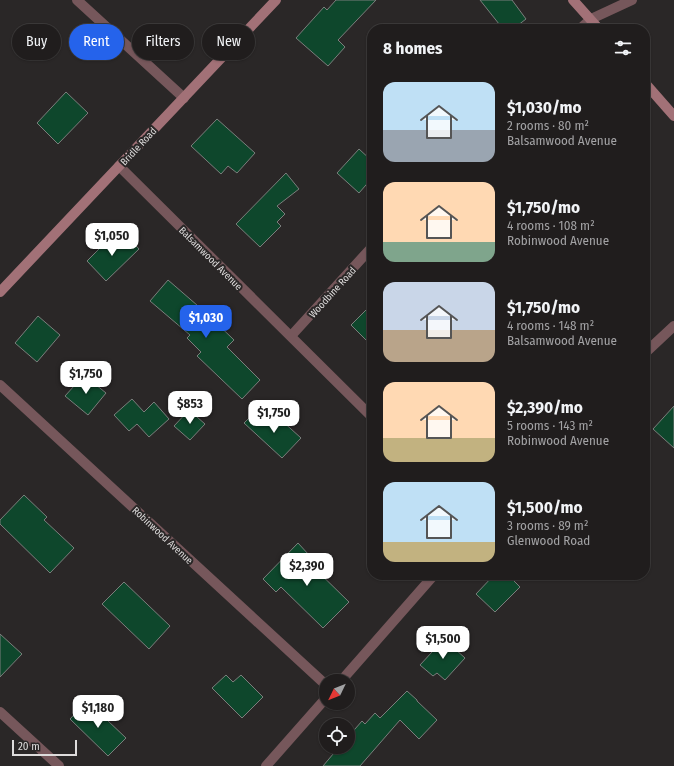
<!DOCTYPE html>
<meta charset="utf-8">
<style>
:root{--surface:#201d1d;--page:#2d2a2a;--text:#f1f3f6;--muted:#a2a2a4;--line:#3d3b3b;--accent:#2563eb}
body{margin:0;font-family:"Fira Sans Condensed",sans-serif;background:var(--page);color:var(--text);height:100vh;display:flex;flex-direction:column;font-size:15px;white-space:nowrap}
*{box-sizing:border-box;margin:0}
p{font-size:13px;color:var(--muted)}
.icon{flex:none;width:22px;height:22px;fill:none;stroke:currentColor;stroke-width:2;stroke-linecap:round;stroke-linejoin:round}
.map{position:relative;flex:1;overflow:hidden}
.panel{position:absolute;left:367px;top:24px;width:283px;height:556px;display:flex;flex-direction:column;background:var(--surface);border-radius:16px;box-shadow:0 1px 3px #0004,0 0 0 1px var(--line)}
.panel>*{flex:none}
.guide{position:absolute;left:12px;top:24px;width:295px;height:36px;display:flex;gap:8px}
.needle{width:26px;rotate:227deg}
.buttons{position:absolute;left:319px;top:674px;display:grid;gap:8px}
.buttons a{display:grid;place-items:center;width:36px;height:36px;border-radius:50%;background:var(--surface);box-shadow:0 1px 3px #0004,0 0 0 1px var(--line);font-size:20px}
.scale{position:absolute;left:12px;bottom:10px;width:65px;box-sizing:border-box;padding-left:4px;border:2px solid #dedcdc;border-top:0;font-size:11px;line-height:14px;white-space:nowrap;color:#dedcdc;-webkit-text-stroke:3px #2a2727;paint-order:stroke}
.price{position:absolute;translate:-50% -34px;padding:0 9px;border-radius:8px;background:#fff;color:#222;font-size:13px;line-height:26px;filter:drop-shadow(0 1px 2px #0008)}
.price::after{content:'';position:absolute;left:50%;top:24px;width:12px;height:9px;margin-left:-6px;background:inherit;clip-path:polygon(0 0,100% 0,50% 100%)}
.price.current{background:var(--accent);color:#fff}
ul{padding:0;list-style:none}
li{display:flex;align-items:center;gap:12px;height:100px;padding:0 16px}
li span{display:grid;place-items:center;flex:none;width:112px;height:80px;border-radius:12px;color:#555}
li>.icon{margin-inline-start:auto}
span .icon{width:48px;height:48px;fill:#fffc;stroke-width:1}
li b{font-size:17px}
h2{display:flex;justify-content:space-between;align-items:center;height:48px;padding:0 16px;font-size:17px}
.pill{padding:0 14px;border-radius:18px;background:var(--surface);box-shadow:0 1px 3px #0004,0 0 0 1px var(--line);font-size:14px;line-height:36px}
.pill.current{background:var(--accent);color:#fff}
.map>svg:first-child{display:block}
.building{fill:#0e472c;stroke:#7b7e7c}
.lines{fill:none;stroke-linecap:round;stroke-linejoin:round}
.street{stroke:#76575b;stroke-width:10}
.secondary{stroke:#a27177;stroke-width:10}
.labels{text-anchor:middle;stroke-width:4;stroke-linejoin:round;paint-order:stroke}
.street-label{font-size:10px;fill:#dedcdc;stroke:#2a2727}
</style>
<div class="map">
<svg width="674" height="766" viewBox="0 0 674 766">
<rect width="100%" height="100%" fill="#2a2727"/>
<g class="building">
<polygon points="336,0 376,0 338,40 345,47 328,66 296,38 324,7 327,10"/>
<polygon points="480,0 512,0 526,19 513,29 503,29"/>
<polygon points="66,92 88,113 58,144 37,123"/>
<polygon points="217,119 255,153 237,173 228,166 221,174 191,146"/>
<polygon points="359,149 372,161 372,178 359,193 337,173"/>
<polygon points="286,173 299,189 277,206 285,214 277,222 281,226 260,247 236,224"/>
<polygon points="127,236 139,249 106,281 87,261 110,238 118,245"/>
<polygon points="168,280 205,312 234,340 227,347 260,380 242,399 197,356 201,352 187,338 190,335 150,301"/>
<polygon points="372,304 372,346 351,325"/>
<polygon points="38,316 60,335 37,362 15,343"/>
<polygon points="84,375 106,393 88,415 65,396"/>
<polygon points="132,399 144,412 154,402 169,419 149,437 137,424 129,431 114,415"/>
<polygon points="674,406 674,448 653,429"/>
<polygon points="189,410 205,424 190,440 174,426"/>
<polygon points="256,411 273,427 280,419 301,438 282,458 244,423"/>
<polygon points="24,495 47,517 44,520 74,548 50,573 0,524 0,520"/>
<polygon points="298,543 309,555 305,559 349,602 323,628 281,587 276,592 263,579"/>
<polygon points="494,575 508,575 520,587 495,612 476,594"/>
<polygon points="124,582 170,626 149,649 102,604"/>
<polygon points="0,634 22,654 0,677"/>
<polygon points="444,639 465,658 445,680 437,673 433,676 420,665"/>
<polygon points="226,675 233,682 241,675 263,697 242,718 212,688"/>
<polygon points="407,691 417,700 417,701 437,720 419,739 400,720 360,766 323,766 339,747 348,747 348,737 362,721 365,724 375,713 380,718"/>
<polygon points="87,701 126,738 108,756 70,719"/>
</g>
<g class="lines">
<g class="street">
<polyline points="77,0 184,98"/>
<polyline points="580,29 591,19 632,0"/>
<polyline points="119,166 372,417"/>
<polyline points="291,336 372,247"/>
<polyline points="645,353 674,326"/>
<polyline points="0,385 326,685"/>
<polyline points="341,681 434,575"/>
<polyline points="0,712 59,766"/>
<polyline points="266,766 326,698"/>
</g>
<g class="secondary">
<polyline points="573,0 599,29"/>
<polyline points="645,83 674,116"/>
<polyline points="0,292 276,0"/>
</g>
</g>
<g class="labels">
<g class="street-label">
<text transform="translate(138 146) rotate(-47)" y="4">Bridle Road</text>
<text transform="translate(211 258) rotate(45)" y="4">Balsamwood Avenue</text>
<text transform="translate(332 292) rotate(-48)" y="4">Woodbine Road</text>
<text transform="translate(163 535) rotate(43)" y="4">Robinwood Avenue</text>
</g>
</g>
</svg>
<div class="buttons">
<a><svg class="needle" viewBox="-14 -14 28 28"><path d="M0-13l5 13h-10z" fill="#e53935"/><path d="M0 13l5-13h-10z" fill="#a2a2a4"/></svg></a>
<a><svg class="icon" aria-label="locate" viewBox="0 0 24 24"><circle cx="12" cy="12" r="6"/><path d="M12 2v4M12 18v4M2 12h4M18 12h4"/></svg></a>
</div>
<div class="scale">20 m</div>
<b class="price" style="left:112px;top:257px">$1,050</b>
<b class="price current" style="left:206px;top:339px">$1,030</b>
<b class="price" style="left:86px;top:395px">$1,750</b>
<b class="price" style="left:190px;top:425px">$853</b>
<b class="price" style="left:274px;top:434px">$1,750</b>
<b class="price" style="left:307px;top:587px">$2,390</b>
<b class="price" style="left:443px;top:660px">$1,500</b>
<b class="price" style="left:98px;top:729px">$1,180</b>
<div class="guide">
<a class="pill">Buy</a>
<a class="pill current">Rent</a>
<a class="pill">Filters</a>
<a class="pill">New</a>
</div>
<section class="panel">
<h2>8 homes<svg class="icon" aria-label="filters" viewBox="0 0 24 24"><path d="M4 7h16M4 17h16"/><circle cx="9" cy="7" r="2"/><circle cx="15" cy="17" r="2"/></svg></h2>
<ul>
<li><span style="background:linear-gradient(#bfe0f5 60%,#9aa5b1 0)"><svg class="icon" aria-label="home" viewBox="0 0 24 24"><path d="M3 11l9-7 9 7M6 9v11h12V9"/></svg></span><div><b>$1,030/mo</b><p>2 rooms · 80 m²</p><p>Balsamwood Avenue</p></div></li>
<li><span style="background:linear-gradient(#ffd9b3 75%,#7fa58c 0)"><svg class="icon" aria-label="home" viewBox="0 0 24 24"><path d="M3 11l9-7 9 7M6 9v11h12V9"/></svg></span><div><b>$1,750/mo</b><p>4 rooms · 108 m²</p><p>Robinwood Avenue</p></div></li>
<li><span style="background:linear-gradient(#c9d6e8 60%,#b9a48a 0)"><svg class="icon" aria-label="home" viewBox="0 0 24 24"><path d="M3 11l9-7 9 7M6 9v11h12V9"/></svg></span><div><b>$1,750/mo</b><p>4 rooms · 148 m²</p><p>Balsamwood Avenue</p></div></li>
<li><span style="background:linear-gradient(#ffd9b3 70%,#c2b280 0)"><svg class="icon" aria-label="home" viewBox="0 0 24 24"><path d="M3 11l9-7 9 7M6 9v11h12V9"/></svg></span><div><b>$2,390/mo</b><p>5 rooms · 143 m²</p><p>Robinwood Avenue</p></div></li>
<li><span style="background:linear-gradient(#bfe0f5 75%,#c2b280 0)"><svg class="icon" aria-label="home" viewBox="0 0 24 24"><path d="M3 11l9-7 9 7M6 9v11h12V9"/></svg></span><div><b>$1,500/mo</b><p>3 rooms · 89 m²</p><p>Glenwood Road</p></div></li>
</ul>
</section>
</div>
